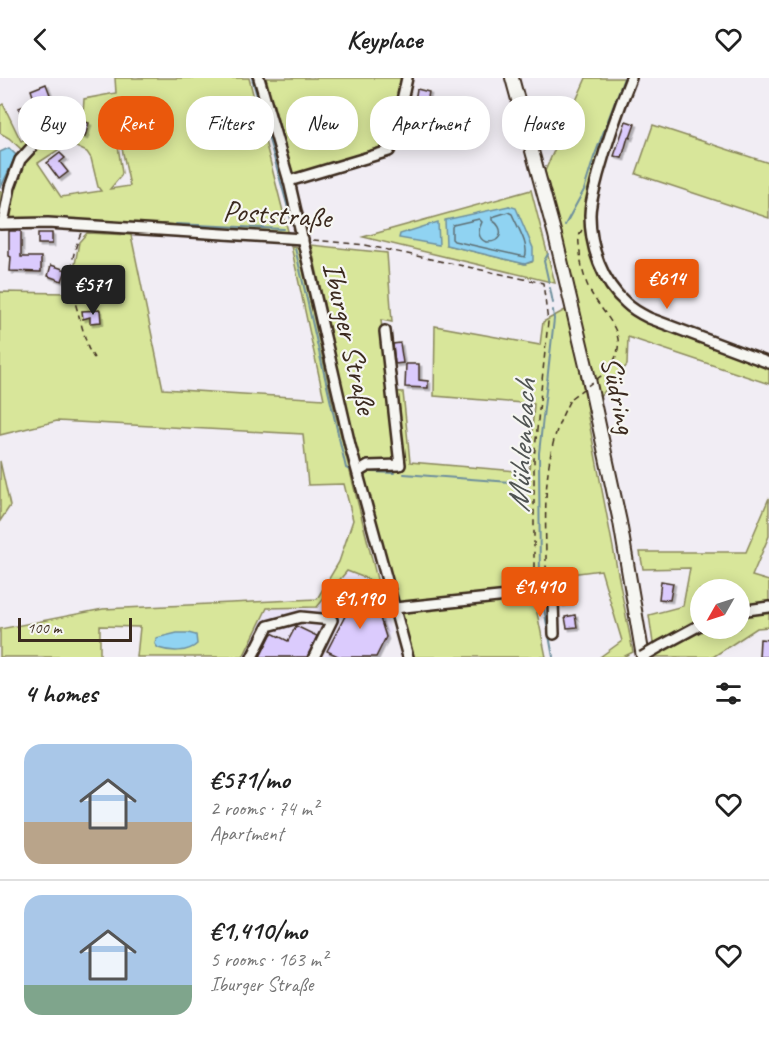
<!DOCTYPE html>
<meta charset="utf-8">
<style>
:root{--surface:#fff;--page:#f6f6f6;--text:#222;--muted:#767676;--line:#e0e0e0;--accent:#ea580c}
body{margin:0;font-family:Caveat,sans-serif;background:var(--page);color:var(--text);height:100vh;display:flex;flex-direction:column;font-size:22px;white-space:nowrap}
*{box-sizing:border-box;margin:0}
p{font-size:20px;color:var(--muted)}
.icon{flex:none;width:33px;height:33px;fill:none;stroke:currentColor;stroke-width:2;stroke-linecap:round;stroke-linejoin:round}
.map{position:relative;height:579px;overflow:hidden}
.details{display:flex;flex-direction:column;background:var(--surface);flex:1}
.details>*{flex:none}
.guide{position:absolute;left:18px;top:18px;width:734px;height:54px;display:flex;gap:12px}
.needle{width:39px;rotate:231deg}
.controls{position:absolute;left:690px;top:501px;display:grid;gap:12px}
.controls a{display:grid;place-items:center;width:60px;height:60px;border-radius:50%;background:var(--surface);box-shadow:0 3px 15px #0003;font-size:30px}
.scale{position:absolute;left:18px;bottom:15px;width:114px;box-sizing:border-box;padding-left:6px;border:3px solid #3b2a1e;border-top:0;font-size:16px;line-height:21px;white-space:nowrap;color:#3b2a1e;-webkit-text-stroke:4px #f6f6f2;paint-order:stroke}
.price{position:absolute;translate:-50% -51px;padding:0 14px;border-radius:6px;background:var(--accent);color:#fff;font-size:20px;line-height:39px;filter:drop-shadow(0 2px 3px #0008)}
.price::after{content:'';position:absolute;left:50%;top:36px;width:18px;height:14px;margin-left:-9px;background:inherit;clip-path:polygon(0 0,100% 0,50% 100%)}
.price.current{background:#222;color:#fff}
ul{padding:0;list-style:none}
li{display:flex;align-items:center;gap:18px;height:150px;padding:0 24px}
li+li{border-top:2px solid var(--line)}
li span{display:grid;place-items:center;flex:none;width:168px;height:120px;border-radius:18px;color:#555}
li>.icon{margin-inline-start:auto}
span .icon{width:72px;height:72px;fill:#fffc;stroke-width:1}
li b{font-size:26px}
h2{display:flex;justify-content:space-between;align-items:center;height:72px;padding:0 24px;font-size:26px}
.pill{padding:0 21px;border-radius:24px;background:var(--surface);box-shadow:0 3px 15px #0003;font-size:21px;line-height:54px}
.pill.current{background:var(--accent);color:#fff}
header{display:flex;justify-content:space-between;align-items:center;height:78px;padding:0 24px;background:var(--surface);font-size:27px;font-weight:800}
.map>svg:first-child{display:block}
.built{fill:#eae3f7}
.green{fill:#d8e69a;stroke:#8a885c;stroke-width:1.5;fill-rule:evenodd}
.water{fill:#90d3f2;stroke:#6e8f9d;stroke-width:1.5}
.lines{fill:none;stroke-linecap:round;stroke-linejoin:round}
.shore{stroke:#5d6e73;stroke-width:1.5}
.stream{stroke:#6e8f9d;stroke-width:2}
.building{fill:#dbcbfd;stroke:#3b2a1e;stroke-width:1.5;filter:url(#shadow)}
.minor-casing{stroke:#3b2a1e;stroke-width:14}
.major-casing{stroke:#3b2a1e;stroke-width:16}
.path{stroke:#3b2a1e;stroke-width:1.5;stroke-dasharray:6 4.5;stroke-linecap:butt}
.minor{stroke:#f6f6f2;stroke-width:9}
.major{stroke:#f6f6f2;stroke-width:12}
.minor-bridge-casing{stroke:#3b2a1e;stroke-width:14;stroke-linecap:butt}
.path-bridge{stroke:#3b2a1e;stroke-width:1.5;stroke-dasharray:6 4.5;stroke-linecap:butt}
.minor-bridge{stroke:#f6f6f2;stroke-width:9}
.labels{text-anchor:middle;stroke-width:4.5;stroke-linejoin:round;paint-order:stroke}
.street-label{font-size:30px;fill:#3b2a1e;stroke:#f6f6f2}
.water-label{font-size:32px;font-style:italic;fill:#505453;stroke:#f6f6f2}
</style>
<header><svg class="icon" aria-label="back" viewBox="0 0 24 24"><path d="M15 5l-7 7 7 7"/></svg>Keyplace<svg class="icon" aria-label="heart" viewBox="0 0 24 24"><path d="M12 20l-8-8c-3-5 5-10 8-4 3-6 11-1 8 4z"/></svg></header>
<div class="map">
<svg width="769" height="579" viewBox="0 0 769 579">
<defs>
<filter id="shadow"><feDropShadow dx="2.5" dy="2.5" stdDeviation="0" flood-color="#0004"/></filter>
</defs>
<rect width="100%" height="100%" fill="#f1edf4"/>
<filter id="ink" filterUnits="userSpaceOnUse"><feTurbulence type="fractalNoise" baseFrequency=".0167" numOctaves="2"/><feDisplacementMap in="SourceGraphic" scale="12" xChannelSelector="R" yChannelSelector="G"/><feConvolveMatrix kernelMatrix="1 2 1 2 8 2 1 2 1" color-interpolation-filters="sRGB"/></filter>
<g filter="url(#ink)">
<polygon class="built" points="347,493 378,505 391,554 379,579 243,579 267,530 317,529"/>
<g class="green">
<path d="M115,0H249L289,157L164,146L0,141V113L3,114L22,72L9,60L0,55V28L3,26L21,63L83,36L84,21L116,15ZM117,61H120L130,108L110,111L121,98L122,95ZM75,66L76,69L87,74L91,80L98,109L101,113L61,119L38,85L64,68Z"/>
<polygon points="266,0 401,0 385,70 293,96"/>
<polygon points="586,0 625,0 606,54 596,90 586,139 603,201 649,244 769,291 769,306 628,259 627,287 587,334 633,574 623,579 600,579 622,563 601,492 555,498 543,506 532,510 546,579 414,579 359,385 311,167 387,175 392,244 381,242 389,313 403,314 410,384 529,394 534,326 434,318 435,248 540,267 543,244 578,225 545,93"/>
<polygon points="653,47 769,85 769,140 636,96"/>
<path d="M531,112L555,205L363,159ZM509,128L532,184L525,186L446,167Z"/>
<polygon points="87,155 131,157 163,311 324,321 291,168 298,169 332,322 378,505 347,493 317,529 267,530 243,579 137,579 140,549 100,548 100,579 0,579 0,551 103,531 317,521 339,484 353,442 344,406 308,407 303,356 57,343 0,357 0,214 69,215 73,211 72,203 79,164"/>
<polygon points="0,383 10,428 0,443"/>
<path d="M769,420V458L752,498L769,503V549L757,550L713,579H655L649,537L683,528L690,490L643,491L640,474H746ZM700,512H740V550H700Z"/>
</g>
<g class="water">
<polygon points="9,70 16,77 1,109 0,108 0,74"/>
<polygon points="509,128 516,130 533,170 533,183 525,186 446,167 445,142"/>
<polygon points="438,144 439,167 399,160 400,156"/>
<path d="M177,555H188L196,557L197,566C188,575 170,574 158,570L155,566L156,560Z"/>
</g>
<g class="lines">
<path class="shore" d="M508,134L512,136C517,148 530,168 525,179L454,163L452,161V149L453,147L479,141L482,144C478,152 477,160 486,164C503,165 505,150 492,142V139Z"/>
<g class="stream">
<polyline points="252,0 293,148"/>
<polyline points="176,146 284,151"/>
<polyline points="565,147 584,112 594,79 624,0"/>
<polyline points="295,170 346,390 350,392"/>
<polyline points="548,176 544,183 549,205"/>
<polyline points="550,210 553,225"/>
<polyline points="373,394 394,395"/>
<polyline points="404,396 525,405"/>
<polyline points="540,507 539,375 554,241 553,232"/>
<polyline points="542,520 553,579"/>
</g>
</g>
<g class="building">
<polygon points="46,6 58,38 27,49 19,30 35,24 31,12"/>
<polygon points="417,11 429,14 426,30 414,28"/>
<polygon points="75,41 89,45 85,59 71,54"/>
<polygon points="626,43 635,46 630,60 628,59 622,80 614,78"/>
<polygon points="60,75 65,80 60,84 68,94 59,101 47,85"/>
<polygon points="9,153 21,153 21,179 41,179 41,194 10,193 11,179 9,178"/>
<rect x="38" y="155" width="14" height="11"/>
<polygon points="51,187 66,192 62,203 48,198"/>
<polygon points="100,232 101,244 90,245 90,239 83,241 82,233"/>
<polygon points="400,265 403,285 395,286 393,266"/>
<polygon points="406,286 419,286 419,302 428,303 428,310 405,309"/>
<polygon points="661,503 673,505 670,522 659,521"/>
<polygon points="568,505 571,524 561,526 558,507"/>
<polygon points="358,513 374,521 386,559 376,579 340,579 327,573"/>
<polygon points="575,537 577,549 567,550 565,539"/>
<polygon points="296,548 317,558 307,579 260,579 272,555 288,563"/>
<polygon points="760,561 769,562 769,579 759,579"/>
</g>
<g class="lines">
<defs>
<g id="minor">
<polyline points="259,0 289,103 350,367 408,579"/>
<path d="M631,0C618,32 607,64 598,97C595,110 590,124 590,137C590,169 602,204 626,225C633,232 641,236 649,240L769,285"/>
<polyline points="289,103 389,73 392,67 407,0"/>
<polyline points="3,145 10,109 20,82 43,57"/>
<polyline points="0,146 48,145 303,161"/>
<polyline points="358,394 368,388 400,387 385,253"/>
<polyline points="395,530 546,514 551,520 553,524 554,556"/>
<polyline points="740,533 769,529"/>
<polyline points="661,568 700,547"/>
<polyline points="252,579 268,548 301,539 332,542 314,579"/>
</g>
<polyline id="major" points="512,0 555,157 587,292 620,444 643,579"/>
</defs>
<use href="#minor" class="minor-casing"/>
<use href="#major" class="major-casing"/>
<g class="path">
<path d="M582,152C577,159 579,166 580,174C581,189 585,205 593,218C608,242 630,258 611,288"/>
<path d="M81,155C74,171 69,192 71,210L88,270L94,280"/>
<polyline points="313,162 365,167 543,205 548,244 534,381 534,508"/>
<path d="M546,504C547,440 538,379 571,320"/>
</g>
<use href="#minor" class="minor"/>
<use href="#major" class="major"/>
<defs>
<polyline id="minor-bridge" points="642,579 661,568"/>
</defs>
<use href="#minor-bridge" class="minor-bridge-casing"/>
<polyline class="path-bridge" points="571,320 605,295 611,288"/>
<use href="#minor-bridge" class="minor-bridge"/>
</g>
</g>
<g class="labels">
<g class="street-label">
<text transform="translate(277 136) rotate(4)" y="10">Poststraße</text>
<text transform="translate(350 260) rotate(77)" y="10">Iburger Straße</text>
<text transform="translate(619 317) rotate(78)" y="10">Südring</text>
</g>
<g class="water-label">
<text transform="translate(521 368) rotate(-87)" y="11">Mühlenbach</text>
</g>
</g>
</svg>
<div class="controls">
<a><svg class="needle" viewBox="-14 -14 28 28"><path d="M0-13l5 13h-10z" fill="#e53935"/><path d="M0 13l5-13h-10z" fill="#767676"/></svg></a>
</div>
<div class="scale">100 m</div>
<b class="price" style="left:667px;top:232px">€614</b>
<b class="price current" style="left:93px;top:238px">€571</b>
<b class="price" style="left:540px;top:540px">€1,410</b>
<b class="price" style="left:360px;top:552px">€1,190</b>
<div class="guide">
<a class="pill">Buy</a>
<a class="pill current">Rent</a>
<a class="pill">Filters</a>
<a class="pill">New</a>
<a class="pill">Apartment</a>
<a class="pill">House</a>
</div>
</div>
<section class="details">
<h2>4 homes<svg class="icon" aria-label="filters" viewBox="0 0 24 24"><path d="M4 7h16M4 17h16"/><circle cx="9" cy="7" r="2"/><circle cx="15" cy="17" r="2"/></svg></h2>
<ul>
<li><span style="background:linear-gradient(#a9c7e8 65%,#b9a48a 0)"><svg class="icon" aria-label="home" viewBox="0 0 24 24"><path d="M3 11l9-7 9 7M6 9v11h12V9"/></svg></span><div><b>€571/mo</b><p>2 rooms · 74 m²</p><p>Apartment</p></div><svg class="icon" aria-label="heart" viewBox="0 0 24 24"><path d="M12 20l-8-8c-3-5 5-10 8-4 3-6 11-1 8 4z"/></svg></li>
<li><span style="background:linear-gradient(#a9c7e8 75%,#7fa58c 0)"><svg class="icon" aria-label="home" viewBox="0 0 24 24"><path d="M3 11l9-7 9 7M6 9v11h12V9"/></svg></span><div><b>€1,410/mo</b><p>5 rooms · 163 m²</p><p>Iburger Straße</p></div><svg class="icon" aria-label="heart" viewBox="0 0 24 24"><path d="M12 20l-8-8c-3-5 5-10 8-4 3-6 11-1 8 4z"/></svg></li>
</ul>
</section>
